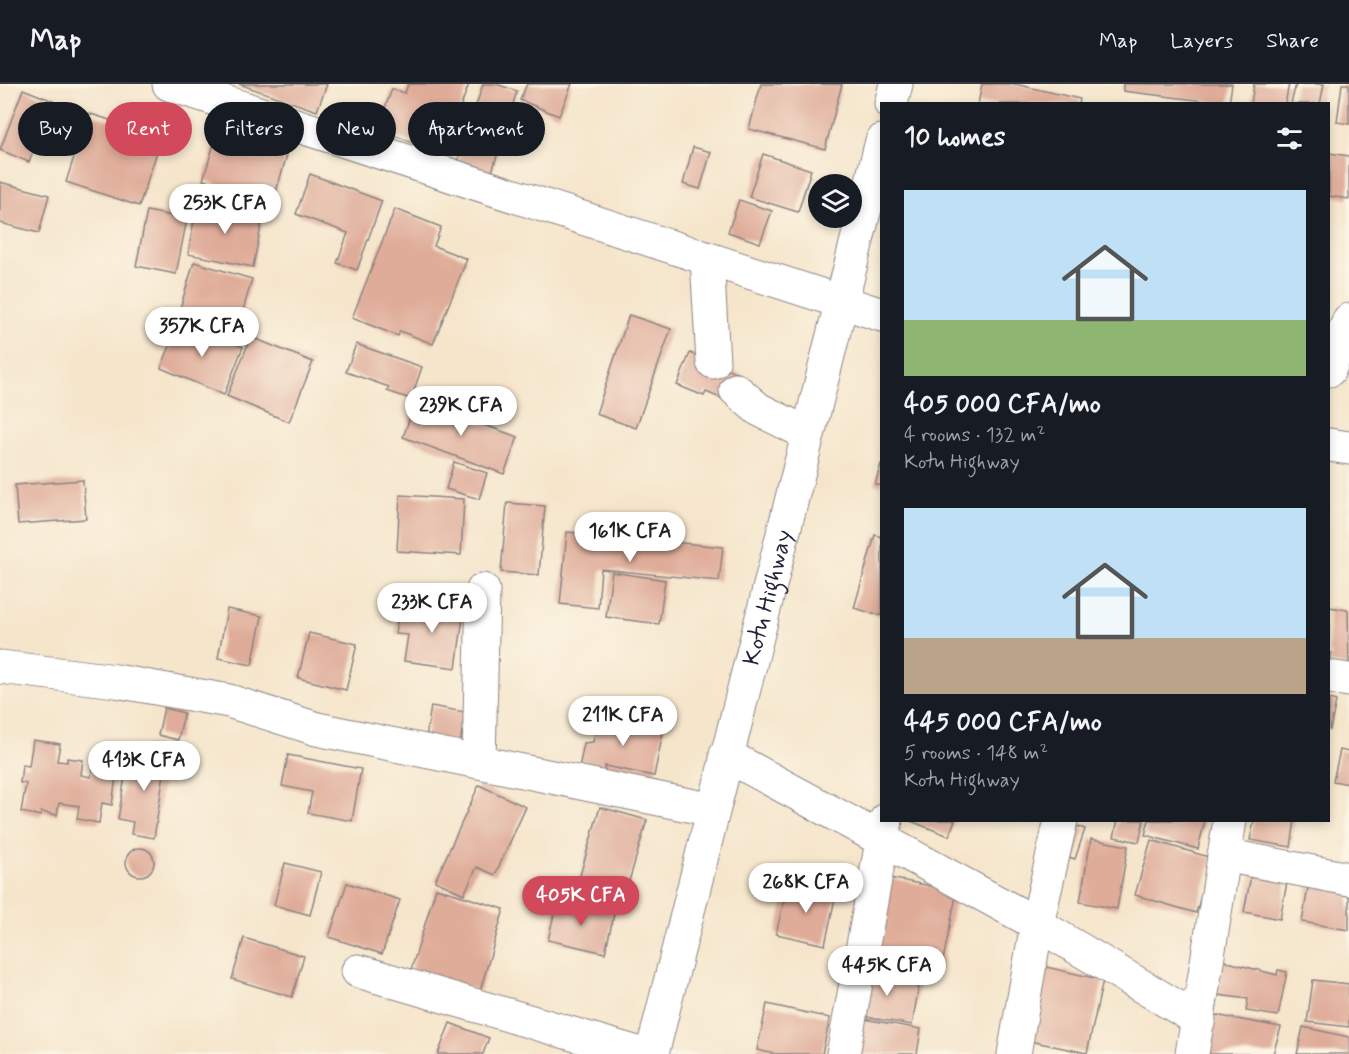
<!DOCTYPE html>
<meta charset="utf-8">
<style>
:root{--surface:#171b24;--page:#20242c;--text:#f1f3f6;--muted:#9ea1a6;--line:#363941;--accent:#d1495b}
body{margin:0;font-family:Mynerve,sans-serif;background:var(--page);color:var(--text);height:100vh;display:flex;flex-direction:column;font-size:22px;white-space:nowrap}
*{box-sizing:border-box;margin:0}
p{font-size:20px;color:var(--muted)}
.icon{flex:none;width:33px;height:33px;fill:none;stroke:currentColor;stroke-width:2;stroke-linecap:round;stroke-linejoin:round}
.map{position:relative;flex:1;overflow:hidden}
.panel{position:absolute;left:880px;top:18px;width:450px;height:720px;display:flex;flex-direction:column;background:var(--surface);border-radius:0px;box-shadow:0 3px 9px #0003}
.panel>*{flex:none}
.guide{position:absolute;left:18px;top:18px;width:570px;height:54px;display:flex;gap:12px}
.controls{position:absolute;left:808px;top:90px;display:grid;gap:12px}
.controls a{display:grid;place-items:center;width:54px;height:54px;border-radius:50%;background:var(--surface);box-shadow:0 3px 9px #0003;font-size:30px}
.price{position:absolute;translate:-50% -51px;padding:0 14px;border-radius:21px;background:#fff;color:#222;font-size:20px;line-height:39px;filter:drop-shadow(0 2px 3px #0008)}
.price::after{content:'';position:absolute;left:50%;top:36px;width:18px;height:14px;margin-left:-9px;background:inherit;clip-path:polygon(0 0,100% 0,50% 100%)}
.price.selected{background:var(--accent);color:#fff}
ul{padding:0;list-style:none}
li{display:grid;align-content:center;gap:12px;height:318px;padding:0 24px}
li span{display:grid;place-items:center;height:186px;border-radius:0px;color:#555}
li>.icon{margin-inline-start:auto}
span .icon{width:108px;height:108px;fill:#fffc;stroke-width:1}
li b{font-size:26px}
h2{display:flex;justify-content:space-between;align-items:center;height:72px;padding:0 24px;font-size:26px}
.tag{padding:0 21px;border-radius:27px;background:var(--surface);box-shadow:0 3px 9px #0003;font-size:21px;line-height:54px}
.tag.selected{background:var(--accent);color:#fff}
header{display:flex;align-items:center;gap:36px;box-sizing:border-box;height:84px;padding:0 30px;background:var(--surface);border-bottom:2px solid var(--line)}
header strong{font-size:28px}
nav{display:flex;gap:33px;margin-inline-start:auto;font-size:21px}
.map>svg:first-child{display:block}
.building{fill:#dfac99}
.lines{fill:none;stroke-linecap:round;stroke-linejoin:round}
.minor-casing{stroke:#8c8483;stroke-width:35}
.minor{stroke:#fff;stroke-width:33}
.labels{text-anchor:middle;stroke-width:6;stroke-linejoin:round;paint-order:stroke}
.street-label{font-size:24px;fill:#22223b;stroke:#fcf5e5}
</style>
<header>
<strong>Map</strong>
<nav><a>Map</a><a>Layers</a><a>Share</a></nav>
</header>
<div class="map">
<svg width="1349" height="970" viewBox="0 0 1349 970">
<rect width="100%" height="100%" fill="#fcf5e5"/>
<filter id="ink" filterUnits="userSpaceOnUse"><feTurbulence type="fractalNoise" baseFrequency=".0167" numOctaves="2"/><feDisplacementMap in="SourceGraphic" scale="12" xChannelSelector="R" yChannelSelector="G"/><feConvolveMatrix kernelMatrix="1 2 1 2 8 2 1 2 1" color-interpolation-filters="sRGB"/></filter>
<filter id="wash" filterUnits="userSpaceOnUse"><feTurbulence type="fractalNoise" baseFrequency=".008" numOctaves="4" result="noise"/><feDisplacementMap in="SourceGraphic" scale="24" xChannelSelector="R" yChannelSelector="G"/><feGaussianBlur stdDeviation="1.35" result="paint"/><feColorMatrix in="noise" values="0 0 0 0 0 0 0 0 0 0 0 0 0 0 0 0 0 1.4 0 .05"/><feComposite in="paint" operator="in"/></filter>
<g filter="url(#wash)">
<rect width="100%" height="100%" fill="#f5e5cb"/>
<g id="blocks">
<g class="building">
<polygon points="239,0 327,0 317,27"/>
<polygon points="408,0 469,0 443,70 377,45 392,5 405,9"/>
<polygon points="483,0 496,0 517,7 491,91 457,80"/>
<polygon points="527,0 572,0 559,32 520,16"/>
<polygon points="761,0 842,0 825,65 749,45"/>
<polygon points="982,0 1015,0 1080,15 1079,20 978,20"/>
<polygon points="1123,0 1232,0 1229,20 1123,7"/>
<polygon points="1254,0 1289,0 1285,20 1251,20"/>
<polygon points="1296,0 1324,0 1320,20 1291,20"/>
<polygon points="1342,0 1349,0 1349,40 1337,38"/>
<polygon points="23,5 53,17 29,78 0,66"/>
<polygon points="88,29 162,53 139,122 66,98"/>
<polygon points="217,50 287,71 273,118 203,96"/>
<polygon points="693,63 711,68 700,105 683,100"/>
<polygon points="1329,69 1349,72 1349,115 1329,112"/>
<polygon points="763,70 811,86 798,128 749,113"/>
<polygon points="310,90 382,117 357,186 337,179 348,149 296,130"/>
<polygon points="0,98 49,111 39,149 0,139"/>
<polygon points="739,116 772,127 760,159 728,148"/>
<polygon points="197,119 263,132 253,183 188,170"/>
<polygon points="395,125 441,143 434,162 467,175 433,260 400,247 398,252 352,234"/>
<polygon points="147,127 187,135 176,190 136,182"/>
<polygon points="194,178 252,195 237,248 178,231"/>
<polygon points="629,231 671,245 636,344 596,330"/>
<polygon points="180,237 243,263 224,311 161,284"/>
<polygon points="251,253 313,278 289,338 227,312"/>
<polygon points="356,260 422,283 411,315 387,307 389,303 346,288"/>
<polygon points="690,269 742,291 730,318 706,308 704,312 677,301"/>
<polygon points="416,317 518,353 504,390 403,353"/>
<polygon points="454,378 487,389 479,415 446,405"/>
<polygon points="881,380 882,380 882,402 875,400"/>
<polygon points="83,396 86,435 18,440 15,401"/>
<polygon points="400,411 464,415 461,471 397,467"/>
<polygon points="507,419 545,422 539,491 501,488"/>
<polygon points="567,448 723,463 719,497 601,485 598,524 560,520"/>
<polygon points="875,451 882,453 882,532 854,524"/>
<polygon points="612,488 665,496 659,540 606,533"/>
<polygon points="408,518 464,526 456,584 404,577 408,551 395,550 398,532 406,533"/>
<polygon points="1329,523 1348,526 1349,582 1329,579 1332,569 1329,568"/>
<polygon points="227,525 262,532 252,581 218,574"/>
<polygon points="309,549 357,560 346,606 298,594"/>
<polygon points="1329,615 1336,617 1330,646 1329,646"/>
<polygon points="431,622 465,628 460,659 426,654"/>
<polygon points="164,624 184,629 178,656 158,651"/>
<polygon points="599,631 664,644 654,692 605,682 604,689 579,684 584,659 593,658"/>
<polygon points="33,656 60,660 57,677 67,678 67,674 83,676 81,691 91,693 93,682 117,686 112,721 102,719 99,739 77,735 79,722 59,719 57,731 41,728 41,732 21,728 26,699 20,699 22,681 29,682"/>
<polygon points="146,662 156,663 155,668 167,670 154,754 131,750 133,738 118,735 125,692 133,693 136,666 145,668"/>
<polygon points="1340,666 1349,668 1349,700 1333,697"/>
<polygon points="288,671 361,685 352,737 308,729 312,708 282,702"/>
<polygon points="479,701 526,723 495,791 477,783 464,810 435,797"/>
<polygon points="600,723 647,736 623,818 576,805"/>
<polygon points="908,736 955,736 949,752"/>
<polygon points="1118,736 1144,736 1139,758 1114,753"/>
<polygon points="1149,736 1205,736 1198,765 1145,751"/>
<polygon points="1254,736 1295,736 1291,763 1250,756"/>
<polygon points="1067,739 1085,745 1075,775 1057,769"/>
<polygon points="1091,755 1128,762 1117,825 1080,818"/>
<polygon points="1151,756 1212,774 1196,829 1135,811"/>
<circle cx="140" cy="778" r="14"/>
<polygon points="285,779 321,788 310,831 274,821"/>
<polygon points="1252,786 1288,793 1280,835 1244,828"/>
<polygon points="879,792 957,807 941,886 864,871"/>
<polygon points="1309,798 1349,806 1349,846 1302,838"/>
<polygon points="347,799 400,816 382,870 329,853"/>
<polygon points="788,800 836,810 825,861 776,850"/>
<polygon points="436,804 504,825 480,907 411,886"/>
<polygon points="557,817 614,830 605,869 548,856"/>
<polygon points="244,854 304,872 292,913 232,895"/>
<polygon points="1224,877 1277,891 1278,886 1287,888 1278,932 1246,927 1248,915 1218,911"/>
<polygon points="1042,882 1103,896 1087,969 1025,956"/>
<polygon points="863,885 920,896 912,941 855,931"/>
<polygon points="1313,896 1349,900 1349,943 1307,938"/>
<polygon points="767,920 830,934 822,970 775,970 757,966"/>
<polygon points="1215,931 1281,943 1273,970 1208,970"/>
<polygon points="853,933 921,945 917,970 846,970"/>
<polygon points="450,939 489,954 483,970 438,970"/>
<polygon points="1303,943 1349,953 1349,970 1297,970"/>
</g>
</g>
</g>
<g filter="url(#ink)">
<use href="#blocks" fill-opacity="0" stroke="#8c8483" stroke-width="1.5"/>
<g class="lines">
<defs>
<g id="minor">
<polyline points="169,0 882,231"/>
<polyline points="891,20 896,0"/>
<polyline points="707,175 713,278"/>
<polyline points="1329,286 1349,236"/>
<polyline points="736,306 758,325 808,350"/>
<polyline points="1329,361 1349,364"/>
<polyline points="0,583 116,597 229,617 317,645 713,726"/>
<polyline points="1329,593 1349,596"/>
<polyline points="726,671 1037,840 1199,936"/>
<polyline points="479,677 483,506"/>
<polyline points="1224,771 1349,795"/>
<polyline points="358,887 641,970"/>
<path id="s1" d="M652,970L882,57"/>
<polyline points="843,970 886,736"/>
<polyline points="1014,970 1037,840 1061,736"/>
<polyline points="1192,970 1230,736"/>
</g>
</defs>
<use href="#minor" class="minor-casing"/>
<use href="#minor" class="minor"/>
</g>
</g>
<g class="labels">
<g class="street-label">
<text dy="8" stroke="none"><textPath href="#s1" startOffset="471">Kotu Highway</textPath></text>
</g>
</g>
</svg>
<div class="controls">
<a><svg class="icon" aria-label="layers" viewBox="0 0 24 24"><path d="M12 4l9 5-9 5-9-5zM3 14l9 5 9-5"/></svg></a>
</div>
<b class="price" style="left:225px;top:151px">253K CFA</b>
<b class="price" style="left:202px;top:274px">357K CFA</b>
<b class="price" style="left:461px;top:353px">239K CFA</b>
<b class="price" style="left:630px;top:479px">161K CFA</b>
<b class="price" style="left:432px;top:550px">233K CFA</b>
<b class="price" style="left:623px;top:663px">211K CFA</b>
<b class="price" style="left:144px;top:708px">413K CFA</b>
<b class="price" style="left:806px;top:830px">268K CFA</b>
<b class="price selected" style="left:581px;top:843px">405K CFA</b>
<b class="price" style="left:887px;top:913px">445K CFA</b>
<div class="guide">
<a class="tag">Buy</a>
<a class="tag selected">Rent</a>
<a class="tag">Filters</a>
<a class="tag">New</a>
<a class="tag">Apartment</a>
</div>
<section class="panel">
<h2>10 homes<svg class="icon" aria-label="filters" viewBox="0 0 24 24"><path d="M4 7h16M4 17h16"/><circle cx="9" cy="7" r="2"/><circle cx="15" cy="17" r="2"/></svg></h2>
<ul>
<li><span style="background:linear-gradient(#bfe0f5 70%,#8fb573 0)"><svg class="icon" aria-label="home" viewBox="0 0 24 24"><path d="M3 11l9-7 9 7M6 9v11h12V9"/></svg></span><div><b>405 000 CFA/mo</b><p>4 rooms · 132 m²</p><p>Kotu Highway</p></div></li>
<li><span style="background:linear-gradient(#bfe0f5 70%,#b9a48a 0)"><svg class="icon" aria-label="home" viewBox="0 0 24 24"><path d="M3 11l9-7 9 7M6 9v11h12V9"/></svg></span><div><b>445 000 CFA/mo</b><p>5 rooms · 148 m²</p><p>Kotu Highway</p></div></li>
</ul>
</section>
</div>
